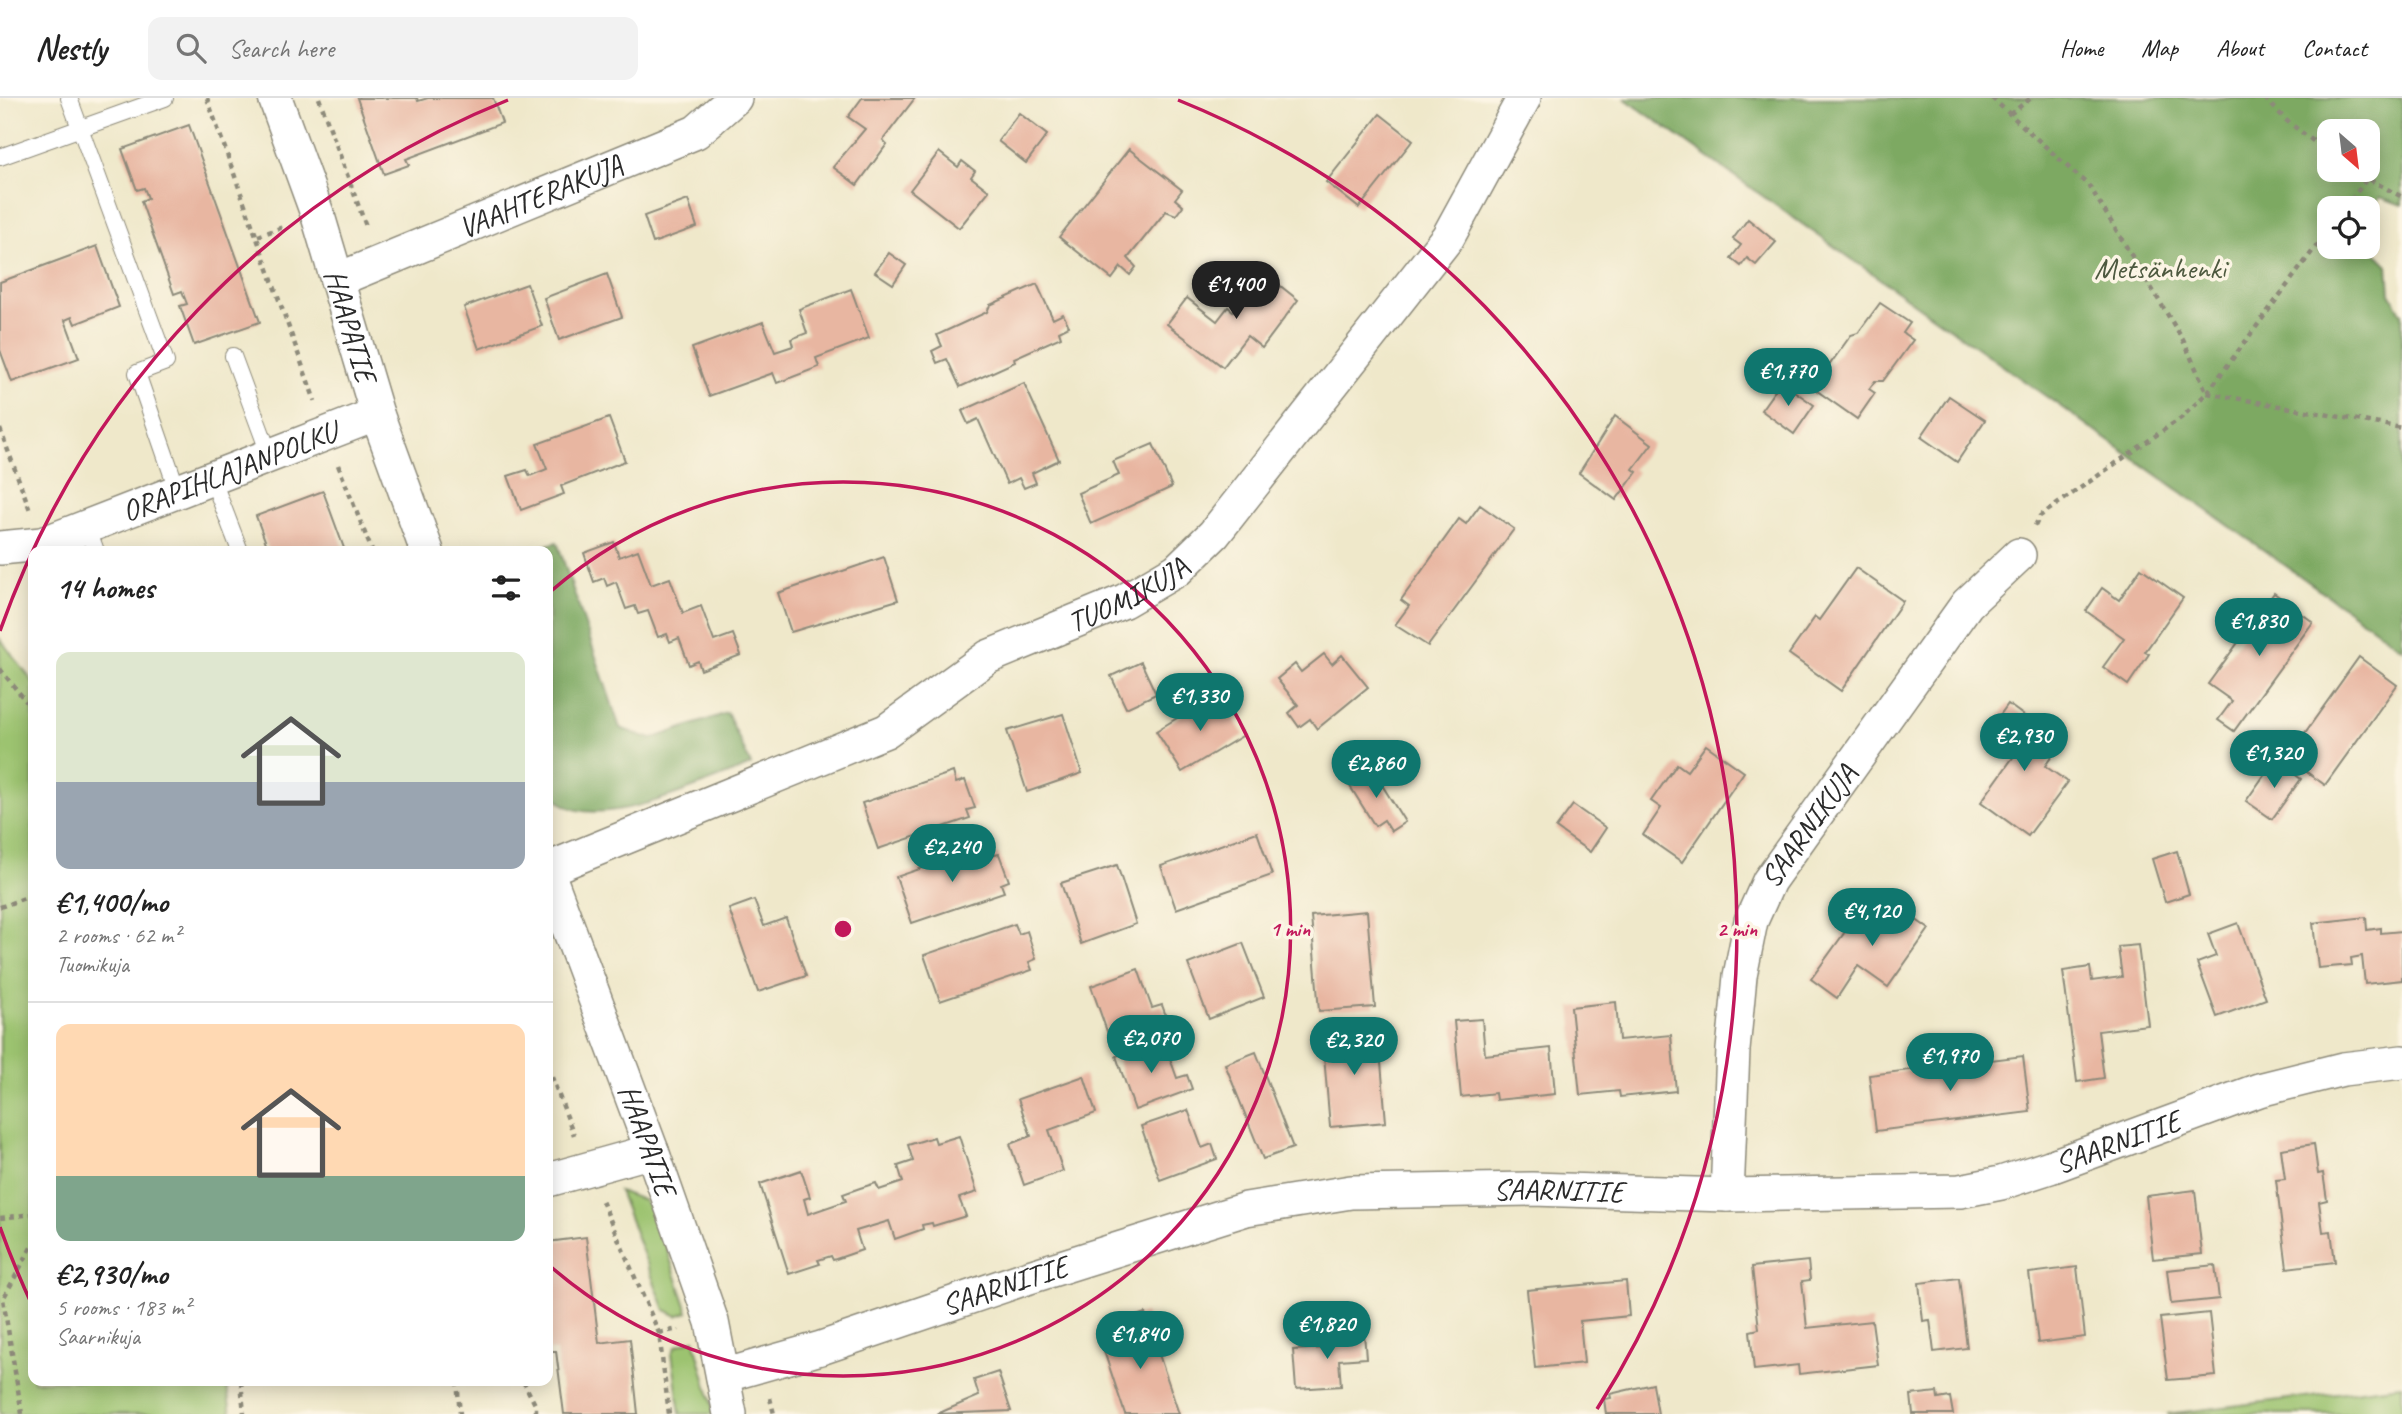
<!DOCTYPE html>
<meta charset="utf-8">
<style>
:root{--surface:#fff;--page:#f2f2f2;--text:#222;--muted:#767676;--line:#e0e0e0;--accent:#0f766e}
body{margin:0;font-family:Caveat,sans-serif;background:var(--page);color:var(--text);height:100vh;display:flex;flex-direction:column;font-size:26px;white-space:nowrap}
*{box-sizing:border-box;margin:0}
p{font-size:23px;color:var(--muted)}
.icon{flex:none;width:38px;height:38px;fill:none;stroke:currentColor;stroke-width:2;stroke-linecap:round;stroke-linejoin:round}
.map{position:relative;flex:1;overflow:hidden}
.details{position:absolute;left:28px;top:448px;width:525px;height:840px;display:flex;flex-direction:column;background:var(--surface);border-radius:14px;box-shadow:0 4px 18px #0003}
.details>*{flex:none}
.needle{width:46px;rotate:152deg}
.fabs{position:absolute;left:2317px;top:21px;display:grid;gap:14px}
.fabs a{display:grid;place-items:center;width:63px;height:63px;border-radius:14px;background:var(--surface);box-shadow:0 4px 18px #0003;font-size:35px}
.price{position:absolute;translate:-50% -60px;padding:0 16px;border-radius:24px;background:var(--accent);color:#fff;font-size:23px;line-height:46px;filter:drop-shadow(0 2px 4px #0008)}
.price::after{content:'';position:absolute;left:50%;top:42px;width:21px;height:16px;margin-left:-10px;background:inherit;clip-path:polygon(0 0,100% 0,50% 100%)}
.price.on{background:#222;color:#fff}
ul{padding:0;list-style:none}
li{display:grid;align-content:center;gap:14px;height:371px;padding:0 28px}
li+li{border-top:2px solid var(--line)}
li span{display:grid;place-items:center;height:217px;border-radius:14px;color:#555}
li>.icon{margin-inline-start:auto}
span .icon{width:126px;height:126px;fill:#fffc;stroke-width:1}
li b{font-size:30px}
h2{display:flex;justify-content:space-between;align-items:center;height:84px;padding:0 28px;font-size:30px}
header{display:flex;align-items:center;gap:42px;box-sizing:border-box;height:98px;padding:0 35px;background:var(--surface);border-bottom:2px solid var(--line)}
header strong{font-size:33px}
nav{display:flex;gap:38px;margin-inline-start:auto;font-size:24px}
.search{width:490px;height:63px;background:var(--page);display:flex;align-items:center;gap:18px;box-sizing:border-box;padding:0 24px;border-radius:14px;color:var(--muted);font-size:26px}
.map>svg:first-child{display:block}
.green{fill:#9cc36f;stroke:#64774d;stroke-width:2}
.forest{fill:#7da962;stroke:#546a46;stroke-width:2;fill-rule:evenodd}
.building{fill:#e8b6a1}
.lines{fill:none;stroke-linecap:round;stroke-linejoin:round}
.service-casing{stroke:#8d8a7a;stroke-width:18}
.minor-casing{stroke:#8d8a7a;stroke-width:36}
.path{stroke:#8d8a7a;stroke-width:4.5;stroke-dasharray:5 5;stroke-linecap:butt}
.service{stroke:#fff;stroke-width:16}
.minor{stroke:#fff;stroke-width:33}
.ring{fill:none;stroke:#c2185b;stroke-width:3.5}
.labels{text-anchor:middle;stroke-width:7;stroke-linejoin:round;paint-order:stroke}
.street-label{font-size:30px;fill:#2b2b2b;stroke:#fcf5e5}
.park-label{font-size:30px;fill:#4d593f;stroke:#fcf5e5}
.centre{fill:#c2185b;stroke:#fcf5e5;stroke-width:3.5}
.ring-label{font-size:21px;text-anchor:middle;font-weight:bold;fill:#c2185b;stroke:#fcf5e5;stroke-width:7;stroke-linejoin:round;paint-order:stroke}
</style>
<header>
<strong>Nestly</strong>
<div class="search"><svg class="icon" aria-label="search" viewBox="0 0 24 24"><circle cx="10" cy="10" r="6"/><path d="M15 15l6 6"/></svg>Search here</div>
<nav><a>Home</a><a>Map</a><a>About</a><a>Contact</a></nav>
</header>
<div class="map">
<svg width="2402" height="1316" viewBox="0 0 2402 1316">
<rect width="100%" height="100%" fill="#fcf5e5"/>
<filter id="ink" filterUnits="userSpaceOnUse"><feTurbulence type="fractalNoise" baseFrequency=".0143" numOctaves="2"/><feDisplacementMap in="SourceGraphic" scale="14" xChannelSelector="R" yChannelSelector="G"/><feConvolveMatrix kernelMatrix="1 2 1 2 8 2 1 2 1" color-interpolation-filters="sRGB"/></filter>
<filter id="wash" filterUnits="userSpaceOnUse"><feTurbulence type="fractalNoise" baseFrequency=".00686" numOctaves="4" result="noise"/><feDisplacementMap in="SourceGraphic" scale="28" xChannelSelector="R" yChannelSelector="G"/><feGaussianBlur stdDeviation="1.57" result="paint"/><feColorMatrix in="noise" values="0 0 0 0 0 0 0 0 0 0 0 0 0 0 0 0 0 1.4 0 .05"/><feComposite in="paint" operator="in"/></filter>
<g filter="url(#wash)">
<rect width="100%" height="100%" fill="#efe8ca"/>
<g class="green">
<polygon points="0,541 33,584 33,1283 226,1283 231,1316 0,1316"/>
<polygon points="619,1093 643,1102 656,1119 688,1214 677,1218 665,1212"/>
<polygon points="694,1241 712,1307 713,1316 680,1316 672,1255 676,1248"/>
<polygon points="2402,1287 2402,1316 2167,1316"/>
</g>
<g class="forest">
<path d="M1624,0H2402V107L2380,99L2368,120V110H2329V149L2368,147L2388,167L2390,195L2402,216V550ZM2329,33H2368V72H2329Z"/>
<path d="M557,444L620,630L651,641L727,615L751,667C709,683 603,733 563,706C557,702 551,691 548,684V453H528Z"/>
</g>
<g id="blocks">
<g class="building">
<polygon points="357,0 417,0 418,3 428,0 493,0 502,25 406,61 409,67 384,76"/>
<polygon points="862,0 915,0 883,42 887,46 857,87 833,69 865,31 848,19"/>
<polygon points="1019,15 1047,37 1026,65 998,43"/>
<polygon points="1380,16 1413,42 1359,110 1326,84"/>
<polygon points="189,27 260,224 194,247 180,208 187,206 182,193 174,196 141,103 148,100 144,90 137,92 122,51"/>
<polygon points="1129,51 1182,92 1175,101 1183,108 1176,117 1166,113 1128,160 1136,169 1130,177 1121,169 1112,181 1059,139"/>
<polygon points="939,54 958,69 962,63 975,73 971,79 989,93 959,130 910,92"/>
<polygon points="688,102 697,129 653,145 644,118"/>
<polygon points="1748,121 1776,144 1756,167 1747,160 1741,168 1731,160 1741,147 1733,141"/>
<polygon points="97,148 119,209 75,226 72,219 65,222 79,260 12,284 0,252 0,184"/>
<polygon points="889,155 906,167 893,186 875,174"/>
<polygon points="1263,174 1298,202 1262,250 1247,238 1223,269 1167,226 1187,200 1217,223 1228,209 1233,213"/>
<polygon points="607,176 622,219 559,242 544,200"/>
<polygon points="527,186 542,228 479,251 464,209"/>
<polygon points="1037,186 1053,221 1063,216 1069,228 1059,233 1061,239 1014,260 1015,264 960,289 947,261 937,265 932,253 942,248 937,237 987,214 990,207"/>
<polygon points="851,191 869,240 816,260 819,269 777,285 773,275 709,298 692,250 763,224 775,254 793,248 791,241 807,235 799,211"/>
<polygon points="1880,205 1910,225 1903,235 1913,242 1883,283 1875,283 1869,291 1875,295 1857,321 1813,290 1851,237 1858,235"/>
<polygon points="1781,284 1814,307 1794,336 1761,312"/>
<polygon points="1024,285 1059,362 1032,375 1036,385 1024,390 1019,380 1007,386 978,321 968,326 962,313"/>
<polygon points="1949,298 1985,322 1957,364 1921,339"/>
<polygon points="1615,318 1652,346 1633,371 1637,374 1616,402 1579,375"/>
<polygon points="609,320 625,363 561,388 564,396 521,412 508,378 527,372 530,378 547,371 537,346"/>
<polygon points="1153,346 1172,389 1091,426 1078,395 1119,377 1113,363"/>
<polygon points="323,393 345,453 269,453 256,418"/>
<polygon points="1480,407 1514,431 1428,548 1395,527 1409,508 1401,502 1459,421 1466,426"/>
<polygon points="614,444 619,459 638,452 651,487 670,480 683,515 701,508 714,543 733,536 741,557 701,572 698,563 689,567 679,540 670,544 667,536 658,539 648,513 638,516 635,508 626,511 616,484 607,488 604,480 594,484 584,455"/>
<polygon points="884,459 898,502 791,534 778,495"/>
<polygon points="1856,470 1903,503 1841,593 1789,556 1815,519 1819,522"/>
<polygon points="2141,470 2183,500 2145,554 2149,556 2128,587 2103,569 2124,540 2086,513 2102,490 2119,502"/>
<polygon points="2274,495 2313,524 2234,633 2218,622 2232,603 2208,586"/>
<polygon points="1324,556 1332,566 1342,557 1368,589 1317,631 1310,621 1299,629 1289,615 1298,607 1277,581 1295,566 1301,574"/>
<polygon points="2359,559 2397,587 2325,687 2287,660"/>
<polygon points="1141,564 1156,596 1126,610 1111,578"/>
<polygon points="1218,595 1244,637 1182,674 1156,633"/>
<polygon points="2008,606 2061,645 2045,668 2068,684 2028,738 1981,704 2019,651 2006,642 2003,646 1987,635"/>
<polygon points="1063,616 1082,675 1027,694 1007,633"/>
<polygon points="1706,647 1744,674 1682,764 1643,737 1661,710 1651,703 1677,666 1687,673"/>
<polygon points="2275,662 2301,681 2272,721 2246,703"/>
<polygon points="1372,671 1405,724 1391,733 1384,722 1375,728 1348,685"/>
<polygon points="953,674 956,685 965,682 975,710 967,712 970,720 878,751 862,705"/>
<polygon points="1573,707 1606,730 1590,754 1556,730"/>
<polygon points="1257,734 1272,777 1176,811 1161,768"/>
<polygon points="987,748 991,758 999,756 1009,783 1001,786 1004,794 912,825 896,779"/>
<polygon points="2177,753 2189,796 2165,804 2152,761"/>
<polygon points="1117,767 1136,826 1081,846 1061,785"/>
<polygon points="1881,797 1929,831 1888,889 1858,868 1837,900 1811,881 1850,827 1856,832"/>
<polygon points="754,802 764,828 786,820 806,878 758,894 729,811"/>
<polygon points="1367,813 1375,909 1319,913 1311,818"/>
<polygon points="2366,819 2367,832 2381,830 2381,835 2402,833 2402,882 2365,886 2362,858 2351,860 2352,867 2318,870 2313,825"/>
<polygon points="2238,825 2266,901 2217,919 2197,865 2216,858 2208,836"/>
<polygon points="1015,826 1019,836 1027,833 1036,861 1029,864 1032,872 940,903 924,857"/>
<polygon points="1243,845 1264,899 1209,921 1188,866"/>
<polygon points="2138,847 2148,927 2098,933 2104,980 2077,984 2063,873 2090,869 2092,883 2122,879 2118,849"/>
<polygon points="1138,871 1152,910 1162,907 1167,921 1110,942 1091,888"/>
<polygon points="1616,904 1619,942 1671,937 1676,993 1620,999 1619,993 1580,997 1571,909"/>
<polygon points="1482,921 1485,957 1551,950 1555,996 1496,1002 1495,995 1461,999 1454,923"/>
<polygon points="1378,929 1386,1024 1330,1029 1322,934"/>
<polygon points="1163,941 1177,980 1187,977 1192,991 1135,1012 1116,958"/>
<polygon points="1256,954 1293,1050 1263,1061 1225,966"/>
<polygon points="2023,958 2030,1014 1876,1033 1869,977"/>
<polygon points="1084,978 1096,1015 1049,1032 1063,1073 1024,1087 1010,1046 1031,1038 1018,1001"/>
<polygon points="1188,1012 1202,1050 1212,1046 1217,1061 1160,1082 1141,1028"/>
<polygon points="959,1038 977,1094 959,1100 966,1118 933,1128 932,1125 922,1127 923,1131 895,1141 889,1123 856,1133 862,1152 833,1162 831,1158 818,1162 820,1166 789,1176 760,1086 801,1072 810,1099 804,1101 808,1116 846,1103 843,1096 860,1090 876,1085 879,1092 903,1084 898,1068 913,1063 908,1047 934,1039 936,1045"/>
<polygon points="2314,1046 2318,1076 2323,1075 2327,1102 2319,1104 2323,1134 2331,1133 2335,1164 2287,1170 2276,1082 2285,1081 2281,1051"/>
<polygon points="2195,1092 2202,1156 2153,1161 2146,1098"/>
<polygon points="586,1139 599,1245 630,1241 638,1316 564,1316 556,1253 548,1253 548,1144"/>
<polygon points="1808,1163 1810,1182 1802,1183 1807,1230 1872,1223 1878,1267 1799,1276 1798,1267 1754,1272 1750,1233 1759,1231 1752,1169"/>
<polygon points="2215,1167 2219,1201 2171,1206 2167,1172"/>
<polygon points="2077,1169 2085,1239 2038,1245 2029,1175"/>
<polygon points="1959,1180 1967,1250 1934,1254 1930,1222 1923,1223 1919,1185"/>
<polygon points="1626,1183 1629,1218 1580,1223 1584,1265 1535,1270 1527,1192"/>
<polygon points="1145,1215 1170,1289 1179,1316 1125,1316 1104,1253 1125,1245 1118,1224"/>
<polygon points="2209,1215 2216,1278 2168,1282 2160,1220"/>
<polygon points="1364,1235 1366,1260 1339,1262 1341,1288 1296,1291 1293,1252 1324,1250 1323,1238"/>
<polygon points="998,1274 1011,1313 937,1316 979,1298 974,1282"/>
<polygon points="1653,1286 1658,1316 1606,1316 1604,1301 1611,1300 1610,1296"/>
<polygon points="1937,1294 1938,1301 1950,1299 1953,1316 1913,1316 1911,1297"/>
</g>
</g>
</g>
<g filter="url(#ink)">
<use href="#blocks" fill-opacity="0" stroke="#8d8a7a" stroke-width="2"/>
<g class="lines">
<defs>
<g id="service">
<polyline points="69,0 166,264 137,275 178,394"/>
<polyline points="0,59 165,0"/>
<polyline points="233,258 270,358"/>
<polyline points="212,380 240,453"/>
<polyline points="87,428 96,453"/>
</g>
<g id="minor">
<path id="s1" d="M275,0L318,118L377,316L427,453"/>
<path id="s2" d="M337,182L696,34L735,0"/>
<path id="s3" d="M0,450L42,446L377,316"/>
<path id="s4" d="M548,771L886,633L988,559L1124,503L1177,472L1214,436L1448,139L1524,0"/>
<path id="s5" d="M548,775L652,1053L712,1224L730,1316"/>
<polyline points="548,1082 652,1053"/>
<path id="s6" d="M1727,1097L1733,952L1740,878L1751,823L1769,783L1967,506L2019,457"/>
<path id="s7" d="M723,1278L821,1250L1023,1181L1246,1111L1351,1094L1532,1091L1727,1097L1960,1093L2001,1085L2050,1069L2259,992L2343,971L2402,964"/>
</g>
</defs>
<use href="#service" class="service-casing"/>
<use href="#minor" class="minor-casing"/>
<g class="path">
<polyline points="207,0 315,303"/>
<polyline points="319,0 367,131"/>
<polyline points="1992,0 2090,89 2183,242 2207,295 2402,330"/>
<polyline points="2265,0 2287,23 2329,55"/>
<polyline points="2010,16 2031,0"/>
<polyline points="2352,72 2402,99"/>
<polyline points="2345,110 2366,82"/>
<polyline points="258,138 283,129"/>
<polyline points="0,331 30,412"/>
<polyline points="338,367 372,453"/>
<polyline points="2035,428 2040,418 2181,320 2207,295 2329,131"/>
<polyline points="0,571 33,612"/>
<polyline points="0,809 33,797"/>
<polyline points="548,969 574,1037"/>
<polyline points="602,1103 659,1235 669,1316"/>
<polyline points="0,1120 33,1116"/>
<polyline points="659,1235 679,1231"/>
<polyline points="241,1283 244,1316"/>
<polyline points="457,1283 460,1316"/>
<polyline points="523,1283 536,1308 536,1316"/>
<polyline points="770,1300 774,1316"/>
<polyline points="22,1316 3,1201 33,1146"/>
</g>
<use href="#service" class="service"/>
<use href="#minor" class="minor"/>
</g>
</g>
<g class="ring">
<path d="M550 494A447 447 0 1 1 550 1168"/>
<path d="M33 1209A894 894 0 0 1 0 1129M0 533A894 894 0 0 1 508 2M1178 2A894 894 0 0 1 1597 1311"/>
</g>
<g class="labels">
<g class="street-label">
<text dy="10" stroke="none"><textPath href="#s2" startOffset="220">VAAHTERAKUJA</textPath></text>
<text dy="10" stroke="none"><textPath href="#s1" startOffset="240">HAAPATIE</textPath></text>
<text dy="10" stroke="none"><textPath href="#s3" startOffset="243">ORAPIHLAJANPOLKU</textPath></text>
<text dy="10" stroke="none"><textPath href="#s4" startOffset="644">TUOMIKUJA</textPath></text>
<text dy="10" stroke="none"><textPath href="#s6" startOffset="387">SAARNIKUJA</textPath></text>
<text dy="10" stroke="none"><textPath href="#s5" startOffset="285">HAAPATIE</textPath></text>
<text dy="10" stroke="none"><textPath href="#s7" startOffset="1430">SAARNITIE</textPath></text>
<text dy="10" stroke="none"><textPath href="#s7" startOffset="863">SAARNITIE</textPath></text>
<text dy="10" stroke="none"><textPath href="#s7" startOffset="296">SAARNITIE</textPath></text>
</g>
<g class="park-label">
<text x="2160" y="180">Metsänhenki</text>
</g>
</g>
<circle cx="843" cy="831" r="10" class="centre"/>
<g class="ring-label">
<text x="1290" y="838">1 min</text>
<text x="1737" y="838">2 min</text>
</g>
</svg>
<div class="fabs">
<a><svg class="needle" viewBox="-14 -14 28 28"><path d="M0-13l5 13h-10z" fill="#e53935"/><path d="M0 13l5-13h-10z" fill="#767676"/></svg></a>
<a><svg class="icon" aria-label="locate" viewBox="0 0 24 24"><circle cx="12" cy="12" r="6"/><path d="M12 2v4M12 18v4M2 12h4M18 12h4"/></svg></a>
</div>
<b class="price on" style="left:1236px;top:223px">€1,400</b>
<b class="price" style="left:1788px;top:310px">€1,770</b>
<b class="price" style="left:2259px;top:560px">€1,830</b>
<b class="price" style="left:1200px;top:635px">€1,330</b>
<b class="price" style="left:2024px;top:675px">€2,930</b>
<b class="price" style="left:2274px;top:692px">€1,320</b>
<b class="price" style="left:1376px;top:702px">€2,860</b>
<b class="price" style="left:952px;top:786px">€2,240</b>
<b class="price" style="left:1872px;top:850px">€4,120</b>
<b class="price" style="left:1151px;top:977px">€2,070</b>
<b class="price" style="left:1354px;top:979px">€2,320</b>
<b class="price" style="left:1950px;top:995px">€1,970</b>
<b class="price" style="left:1327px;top:1263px">€1,820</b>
<b class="price" style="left:1140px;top:1273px">€1,840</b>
<section class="details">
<h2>14 homes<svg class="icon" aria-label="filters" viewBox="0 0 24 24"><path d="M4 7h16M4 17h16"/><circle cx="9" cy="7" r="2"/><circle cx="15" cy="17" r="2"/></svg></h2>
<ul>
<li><span style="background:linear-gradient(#dfe7d0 60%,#9aa5b1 0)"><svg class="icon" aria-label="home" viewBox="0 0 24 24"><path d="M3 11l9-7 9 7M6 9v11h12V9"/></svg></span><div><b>€1,400/mo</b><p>2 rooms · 62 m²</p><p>Tuomikuja</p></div></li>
<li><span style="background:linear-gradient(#ffd9b3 70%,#7fa58c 0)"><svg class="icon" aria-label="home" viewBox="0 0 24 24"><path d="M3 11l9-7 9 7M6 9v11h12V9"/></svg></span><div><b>€2,930/mo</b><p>5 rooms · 183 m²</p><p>Saarnikuja</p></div></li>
</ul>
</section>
</div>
